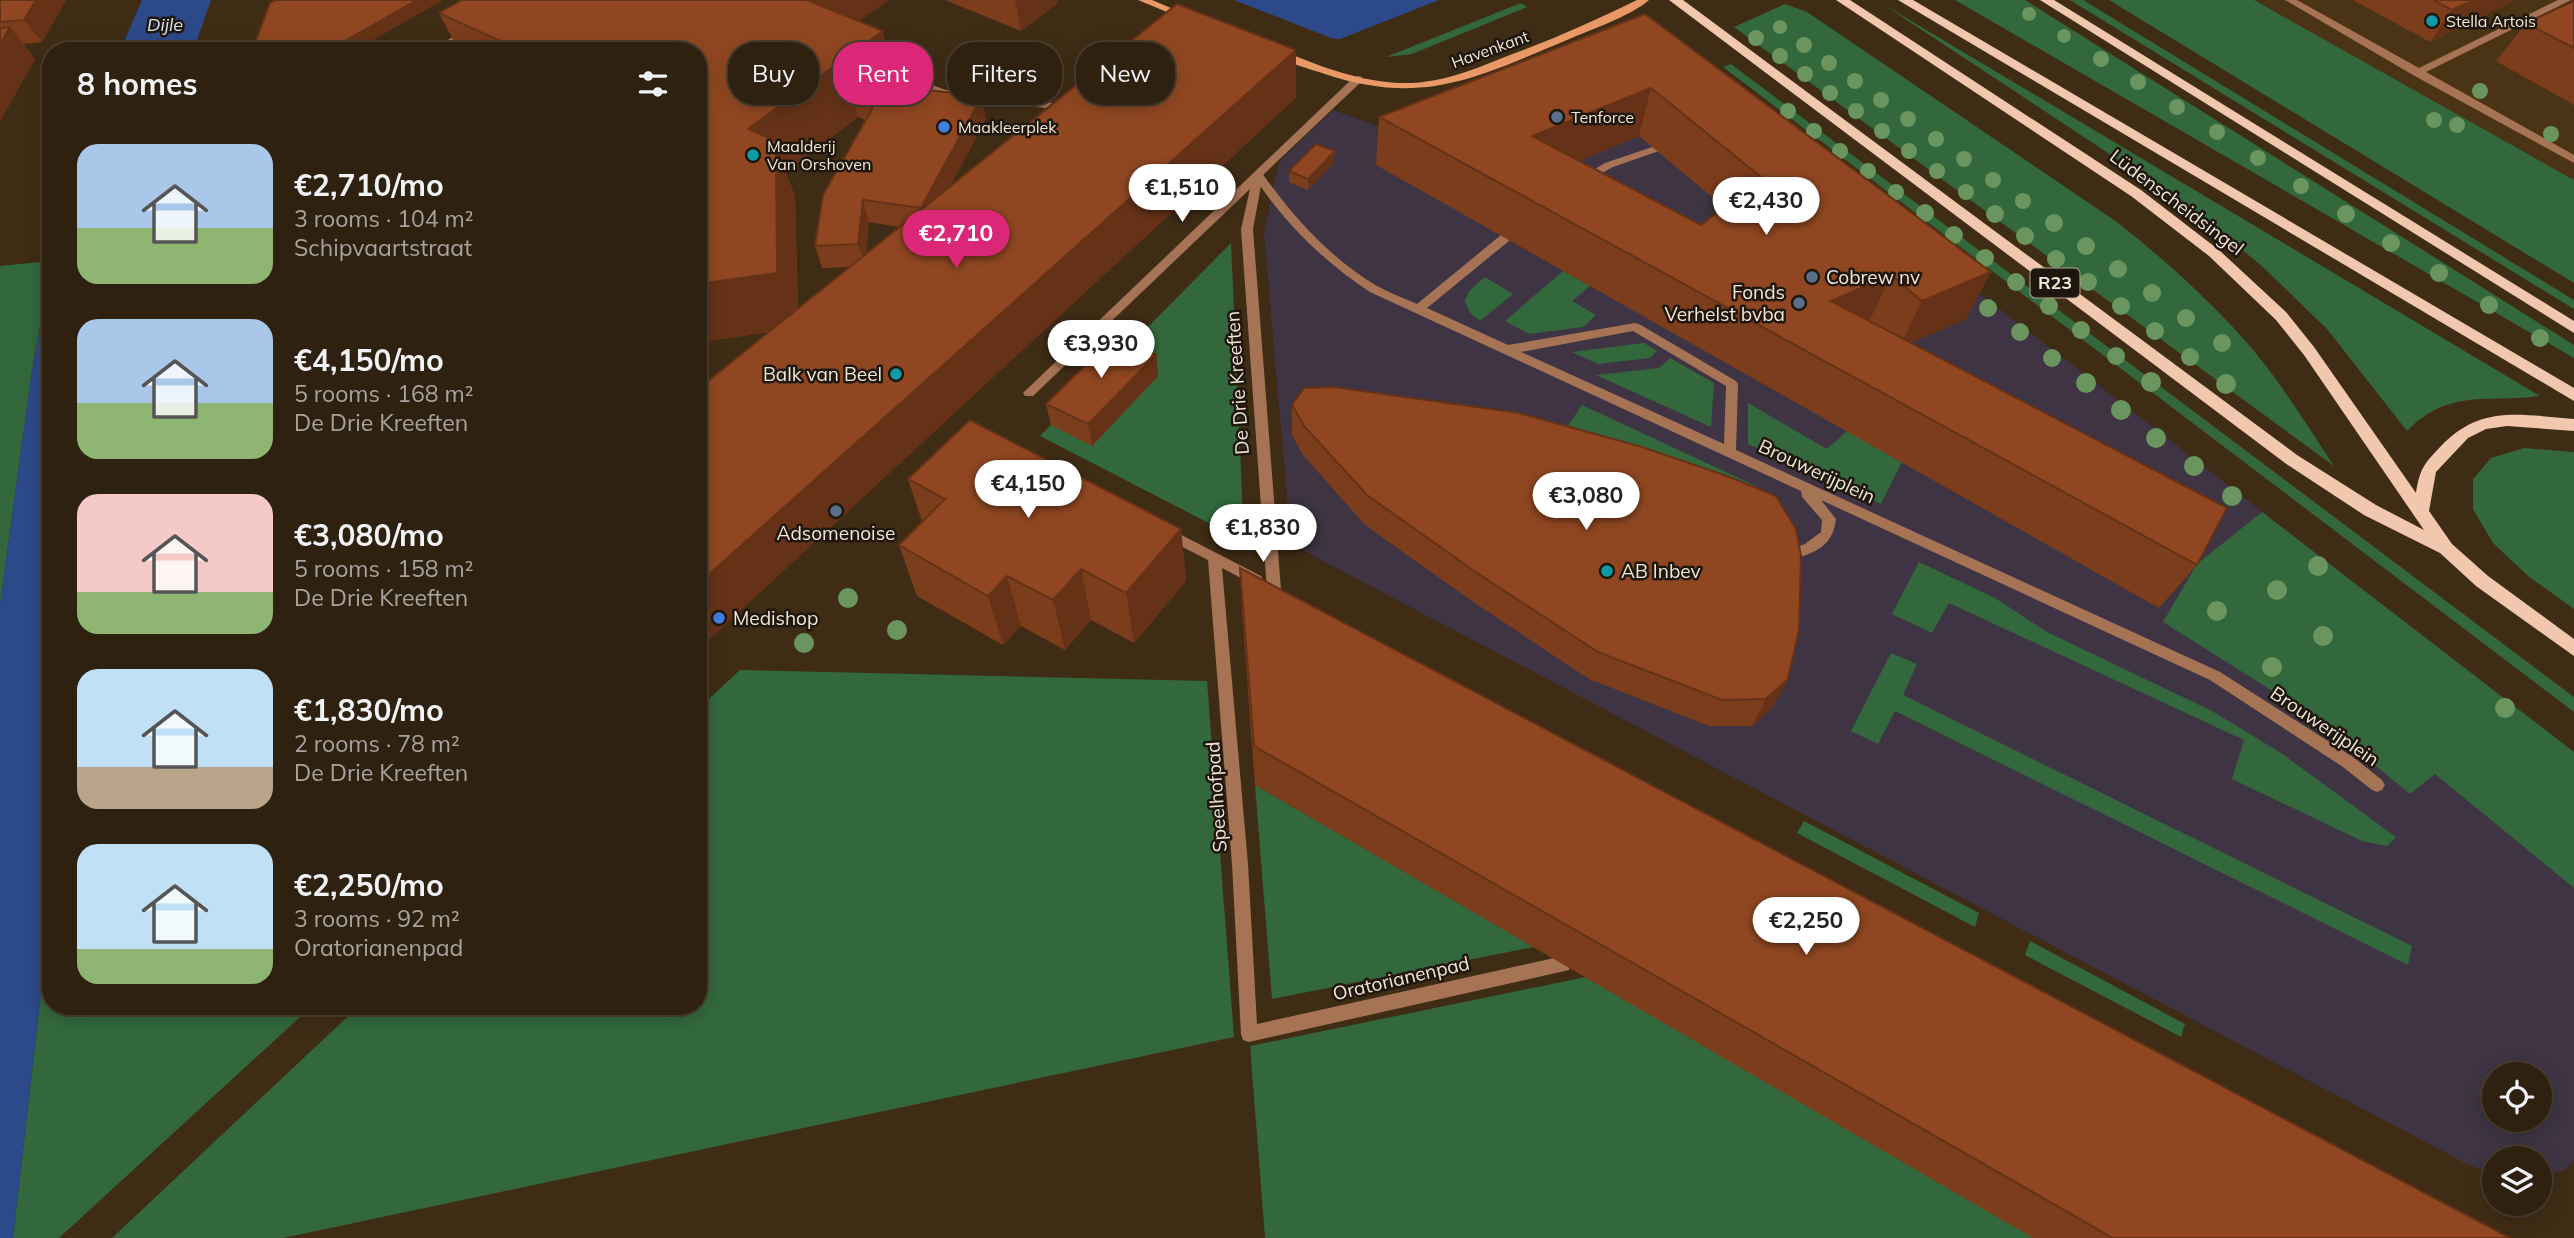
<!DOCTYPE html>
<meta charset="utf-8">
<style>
:root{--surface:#2f2110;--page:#3b2e1e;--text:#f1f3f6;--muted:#a7a39f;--line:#4a3e30;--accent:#db2777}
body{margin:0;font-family:Mulish,sans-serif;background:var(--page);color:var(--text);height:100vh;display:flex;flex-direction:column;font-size:26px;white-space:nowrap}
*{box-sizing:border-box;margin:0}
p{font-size:23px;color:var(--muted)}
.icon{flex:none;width:38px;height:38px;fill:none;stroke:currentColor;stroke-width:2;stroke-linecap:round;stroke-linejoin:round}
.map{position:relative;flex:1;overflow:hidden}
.sheet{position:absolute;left:42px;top:42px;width:665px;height:973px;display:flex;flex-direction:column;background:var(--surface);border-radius:28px;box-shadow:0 4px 18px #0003,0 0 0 2px var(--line)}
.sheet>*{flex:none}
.banner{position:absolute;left:728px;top:42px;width:665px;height:63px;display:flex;gap:14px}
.tools{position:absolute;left:2482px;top:1062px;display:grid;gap:14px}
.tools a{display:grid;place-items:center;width:70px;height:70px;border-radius:50%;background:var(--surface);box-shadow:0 4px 18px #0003,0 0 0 2px var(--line);font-size:35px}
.price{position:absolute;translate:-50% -60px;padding:0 16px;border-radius:24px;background:#fff;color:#222;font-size:23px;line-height:46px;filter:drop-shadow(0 2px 4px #0008)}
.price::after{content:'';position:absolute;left:50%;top:42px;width:21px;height:16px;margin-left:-10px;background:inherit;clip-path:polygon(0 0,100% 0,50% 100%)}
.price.current{background:var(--accent);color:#fff}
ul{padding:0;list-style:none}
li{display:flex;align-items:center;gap:21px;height:175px;padding:0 35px}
li span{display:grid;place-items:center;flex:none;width:196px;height:140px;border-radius:21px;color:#555}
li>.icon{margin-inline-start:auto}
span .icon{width:84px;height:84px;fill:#fffc;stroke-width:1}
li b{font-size:30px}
h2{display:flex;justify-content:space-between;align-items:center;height:84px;padding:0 35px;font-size:30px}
.chip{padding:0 24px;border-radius:28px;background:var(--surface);box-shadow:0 4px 18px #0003,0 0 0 2px var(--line);font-size:24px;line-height:63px}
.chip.current{background:var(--accent);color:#fff}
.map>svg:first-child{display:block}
.commercial{fill:#3e3443;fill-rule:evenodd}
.built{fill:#4b3315}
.green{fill:#33683c}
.water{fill:#2c4a89}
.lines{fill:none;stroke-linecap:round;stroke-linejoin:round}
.lane{fill:#a67455;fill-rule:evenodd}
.street{fill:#a67455;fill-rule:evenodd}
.secondary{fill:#e89966;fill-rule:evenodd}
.primary{fill:#f1c8ae;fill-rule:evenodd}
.tree{fill:#6a955f}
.wall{fill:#7c3d1c;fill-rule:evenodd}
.shaded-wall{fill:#653217}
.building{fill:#904721;stroke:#653217;stroke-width:2;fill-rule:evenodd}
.culture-dot{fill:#0f9aa8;stroke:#1f170d;stroke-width:2.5}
.service-dot{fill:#5c6f8a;stroke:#1f170d;stroke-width:2.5}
.shop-dot{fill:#3f7fe0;stroke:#1f170d;stroke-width:2.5}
.labels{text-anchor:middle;stroke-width:5;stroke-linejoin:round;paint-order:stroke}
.far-poi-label{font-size:16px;fill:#f2e6d8;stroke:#1f170d;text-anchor:start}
.far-street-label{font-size:16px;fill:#f2e6d8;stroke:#1f170d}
.far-water-label{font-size:18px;font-style:italic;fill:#d9e3f6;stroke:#1f170d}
.shield{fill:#1f170d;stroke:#b3a89b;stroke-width:2}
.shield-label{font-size:18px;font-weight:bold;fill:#f2e6d8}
.street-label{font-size:19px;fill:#f2e6d8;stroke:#1f170d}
.poi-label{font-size:19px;fill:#f2e6d8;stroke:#1f170d;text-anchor:start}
</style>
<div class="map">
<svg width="2574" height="1238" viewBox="0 0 2574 1238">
<rect width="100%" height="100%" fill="#3f2c15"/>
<path class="commercial" d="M1709,85L2574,752V1160L2565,1170L2539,1179V1158H2494V1175L2465,1163L1291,544L1264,233L1279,163L1285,156L1333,110L1380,127ZM2494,1074H2539V1120H2494Z"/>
<polygon class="built" points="2254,0 2574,0 2574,180"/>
<g class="green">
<polygon points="1955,0 2025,0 2574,345 2574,358"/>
<polygon points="2070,0 2083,0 2574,300 2574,309"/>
<polygon points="2109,0 2254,0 2574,180 2574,283"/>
<polygon points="1521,3 1527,7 1412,54 1386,57"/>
<path d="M1881,3L2540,396C2488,403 2449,388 2407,431L2327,329L2263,267L2217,229L2167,192Z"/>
<path d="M1785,4L1807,12L2117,222C2160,256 2203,294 2240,335C2276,374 2305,422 2334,466L1734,27Z"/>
<polygon points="1731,64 2574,697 2574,712 1723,67"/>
<polygon points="1231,243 1243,519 1230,534 1040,436"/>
<polygon points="51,261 31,377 0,604 0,266"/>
<polygon points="1563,271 1590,286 1572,301 1596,315 1583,327 1529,334 1505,321"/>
<polygon points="1485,277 1513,294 1480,321 1470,313 1465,301 1469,291"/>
<polygon points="1644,343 1657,351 1650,358 1598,364 1572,352"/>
<polygon points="1670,358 1714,383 1711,427 1596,375 1659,368"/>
<polygon points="1748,403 1827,449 1847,431 1902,462 1881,504 1748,444"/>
<polygon points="1582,405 1756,486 1767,499 1563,433"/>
<polygon points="2524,448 2574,452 2574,609 2528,576 2493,543 2473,509 2473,479 2491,458"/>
<polygon points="2262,512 2574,752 2574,888 2435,774 2410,794 2325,724 2163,622 2197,564"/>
<polygon points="1919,562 1995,598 2047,632 2212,711 2281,753 2396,837 2387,846 2362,841 2232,779 2244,740 1949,603 1932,633 1892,614"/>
<polygon points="1891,653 1917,664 1903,695 2412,946 2408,965 1895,711 1878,744 1851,731"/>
<polygon points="740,670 1207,681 1234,1037 283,1238 112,1238 359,1006 698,1006 698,709"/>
<polygon points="1255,785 1534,947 1272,999"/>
<polygon points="1804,821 1979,913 1975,927 1797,833"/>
<polygon points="51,906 51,1006 312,1006 59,1238 13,1238"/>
<polygon points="2030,941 2185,1024 2181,1037 2025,955"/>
<polygon points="1586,977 2034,1238 1265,1238 1250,1046"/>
</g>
<g class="water">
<polygon points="142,0 211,0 193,51 120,51"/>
<polygon points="1234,0 1439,0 1340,39 1331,38"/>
<polygon points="51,265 51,906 13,1238 0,1238 0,604 31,377"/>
</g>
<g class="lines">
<g class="lane">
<polygon points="2285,0 2297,0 2419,68 2558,0 2571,0 2426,72 2574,155 2574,163 2413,75"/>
<polygon points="1655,146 1660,149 1659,151 1613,167 1587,181 1579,181 1578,179 1605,163"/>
<path d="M1258,172L1262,173C1293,217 1330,258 1377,286C1390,293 1404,298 1417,304L1501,235H1509V241L1427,308L1508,345L1635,323L1639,324L1736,381L1738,384L1736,450L2220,672L2353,757L2382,780L2385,785L2382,790L2377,792L2372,790L2343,767L2210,680L1821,500L1836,519C1832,550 1812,553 1785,562L1780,561L1778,557L1780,553L1805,544L1821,532L1822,520L1802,497L1801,491L1370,292C1322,260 1284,223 1253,175ZM1633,331L1726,386L1724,444L1521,352Z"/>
</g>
<g class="street">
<polygon points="467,28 475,30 442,51 430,51"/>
<polygon points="901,74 946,90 1070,105 1075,108 1070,111 944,96 897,79 897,75"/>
<polygon points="1358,76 1362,77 1362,81 1263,175 1253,229 1281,590 1279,594 1269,594 1267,590 1241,229 1250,189 1033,396 1025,396 1023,393 1354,77"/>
<polygon points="1166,527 1261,576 1263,580 1261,584 1256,586 1222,568 1248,864 1257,1024 1563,956 1569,958 1571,964 1569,970 1249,1042 1243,1040 1241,1034 1232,864 1208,560 1161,536 1159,532"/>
</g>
<g class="secondary">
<polygon points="1138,0 1152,0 1192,17 1184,19"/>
<path d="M1637,0H1649C1629,17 1592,29 1567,40C1478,77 1423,107 1325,74C1310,69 1289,64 1276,54L1285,52C1322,67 1361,82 1402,83C1441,84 1475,69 1510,55C1553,39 1595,21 1637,0Z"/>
</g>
<g class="primary">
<path d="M1669,0H1683L2297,455L2376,505L2424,530L2304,355L2276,320L2209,256L2131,196L1836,0H1850L2141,190L2219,250L2286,312L2314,347L2416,493C2420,468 2424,464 2441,446C2481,404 2521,415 2574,419V431L2507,426L2486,429L2468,438L2436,472L2429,511L2452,544L2488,576L2574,639V656L2476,586L2440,553L2364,515L2285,463Z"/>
<polygon points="1898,0 1913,0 2574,388 2574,401"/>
<polygon points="2040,0 2054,0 2574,321 2574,333"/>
</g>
</g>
<g class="tree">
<circle cx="2029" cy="14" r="7"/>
<circle cx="1780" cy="27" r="7"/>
<circle cx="2064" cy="36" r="7"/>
<circle cx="1756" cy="38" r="8"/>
<circle cx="1804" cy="45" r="8"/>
<circle cx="1780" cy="56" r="8"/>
<circle cx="2101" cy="59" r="8"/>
<circle cx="1829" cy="63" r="8"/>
<circle cx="1805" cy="74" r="8"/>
<circle cx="1855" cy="81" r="8"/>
<circle cx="2138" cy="82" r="8"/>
<circle cx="2480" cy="91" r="8"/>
<circle cx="1830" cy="93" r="8"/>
<circle cx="1881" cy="100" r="8"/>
<circle cx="2177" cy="107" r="8"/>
<circle cx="1788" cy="111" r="8"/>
<circle cx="1856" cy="111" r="8"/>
<circle cx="1908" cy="119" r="8"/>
<circle cx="2434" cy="120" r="8"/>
<circle cx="2457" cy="125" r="8"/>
<circle cx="1814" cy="131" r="8"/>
<circle cx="1882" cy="131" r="8"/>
<circle cx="2217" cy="132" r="8"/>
<circle cx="2551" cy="134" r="8"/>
<circle cx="1936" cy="139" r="8"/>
<circle cx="1840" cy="151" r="8"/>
<circle cx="1909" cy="151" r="8"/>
<circle cx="2258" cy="158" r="8"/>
<circle cx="1964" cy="159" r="8"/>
<circle cx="1868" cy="171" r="8"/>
<circle cx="1937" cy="171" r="8"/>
<circle cx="1993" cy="180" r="8"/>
<circle cx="2301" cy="186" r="8"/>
<circle cx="1896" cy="192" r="8"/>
<circle cx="1966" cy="192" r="8"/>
<circle cx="2023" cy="201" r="8"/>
<circle cx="1925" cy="213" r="9"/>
<circle cx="1995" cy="214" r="9"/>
<circle cx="2346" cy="214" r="9"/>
<circle cx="2054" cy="223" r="9"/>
<circle cx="1954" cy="235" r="9"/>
<circle cx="2025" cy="236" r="9"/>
<circle cx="2391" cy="243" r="9"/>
<circle cx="2086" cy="246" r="9"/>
<circle cx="1985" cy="258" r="9"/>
<circle cx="2056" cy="259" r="9"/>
<circle cx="2118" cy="269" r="9"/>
<circle cx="2439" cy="273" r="9"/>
<circle cx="2016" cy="282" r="9"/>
<circle cx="2088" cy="282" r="9"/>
<circle cx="2152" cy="293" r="9"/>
<circle cx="2489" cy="305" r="9"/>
<circle cx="2049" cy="306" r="9"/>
<circle cx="2121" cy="306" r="9"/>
<circle cx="1988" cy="308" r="9"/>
<circle cx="2186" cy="318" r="9"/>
<circle cx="2081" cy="330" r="9"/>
<circle cx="2155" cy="331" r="9"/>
<circle cx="2020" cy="332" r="9"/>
<circle cx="2540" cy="338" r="9"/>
<circle cx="2222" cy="343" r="9"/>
<circle cx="2116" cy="356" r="9"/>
<circle cx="2190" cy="357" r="9"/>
<circle cx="2052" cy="358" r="9"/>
<circle cx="2151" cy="382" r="10"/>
<circle cx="2086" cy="383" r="10"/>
<circle cx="2226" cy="384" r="10"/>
<circle cx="2121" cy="410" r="10"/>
<circle cx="2156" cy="438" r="10"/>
<circle cx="2194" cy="466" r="10"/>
<circle cx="2232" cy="496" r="10"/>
<circle cx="2318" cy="566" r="10"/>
<circle cx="2277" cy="590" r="10"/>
<circle cx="848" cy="598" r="10"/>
<circle cx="2217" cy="611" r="10"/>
<circle cx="897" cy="630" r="10"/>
<circle cx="2323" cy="636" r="10"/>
<circle cx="804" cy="643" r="10"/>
<circle cx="2272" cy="667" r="10"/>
<circle cx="2505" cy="708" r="10"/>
</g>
<g class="wall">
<polygon points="0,0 66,0 42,42 23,44 35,59 0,121"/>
<polygon points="945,0 1057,0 1058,3 1021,31"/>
<polygon points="2353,0 2515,0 2430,42"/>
<polygon points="2574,1 2574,105 2496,61 2526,23"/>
<path d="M439,13L859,21L892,65L927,90L986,119L950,186L1296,98L769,332L710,341L698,316V51H459ZM858,117L866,120L815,246L822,268L851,267L798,309L795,197L786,172ZM869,222L900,227L866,254Z"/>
<path d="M1645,14L1966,319L1910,343L2197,565L2159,608L1376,165L1379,117ZM1639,136L1724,207L1701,225L1579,161Z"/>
<polygon points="1334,163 1308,190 1289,182 1289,171"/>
<polygon points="1156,355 1158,376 1092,446 1051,425 1046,404"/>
<polygon points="1334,387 1774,706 1752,726 1709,726 1589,679 1469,599 1365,525 1303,455 1292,435 1292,405"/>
<polygon points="908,479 1181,529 1186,581 1134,643 1091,620 1065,650 1021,626 1003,645 917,596 899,545 922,521"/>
<polygon points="1240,568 2510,1238 2033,1238 1255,785 1242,611"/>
</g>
<g class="shaded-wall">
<polygon points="36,0 66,0 42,42 24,20"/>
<polygon points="417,0 443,0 354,51 327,51"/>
<polygon points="799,0 889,0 815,52"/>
<polygon points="1015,0 1057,0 1058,3 1021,31"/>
<polygon points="2474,0 2515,0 2430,42 2452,10"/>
<polygon points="10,27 35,59 0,121 0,44"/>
<polygon points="883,31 898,87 852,95 858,117 786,172 795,197 798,328 710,341 698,316 698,284 748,129"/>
<polygon points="1296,50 1296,98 698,650 698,584"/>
<polygon points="1651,88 1639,136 1524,184 1532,136"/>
<polygon points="982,96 986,119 927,230 921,208"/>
<polygon points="1335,151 1334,163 1308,190 1308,179"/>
<polygon points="863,200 869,222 865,266 858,244"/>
<polygon points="1991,272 1966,319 1899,348 1922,301"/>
<polygon points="1891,275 1869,322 1831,301"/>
<polygon points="1156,355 1158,376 1092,446 1088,424"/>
<polygon points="1181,529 1186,581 1134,643 1126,593"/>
<polygon points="1081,569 1091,620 1065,650 1053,600"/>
<polygon points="1007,576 1021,626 1003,645 988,596"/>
<polygon points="1788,679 1774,706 1752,726 1766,699"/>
</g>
<g class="building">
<polygon points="0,0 36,0 24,20 0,22"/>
<polygon points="276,0 417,0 327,51 252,51 270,3"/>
<polygon points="462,0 807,0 883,31 748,129 776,141 777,273 698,284 698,51 522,51 439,13"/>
<polygon points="2433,0 2474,0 2452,10"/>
<polygon points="2574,1 2574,48 2526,23"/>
<polygon points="1177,4 1296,50 698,584 698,389"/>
<path d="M1645,14L1991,272L1922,301L1891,275L1831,301L2227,508L2197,565L1379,117ZM1651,88L1761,177L1701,225L1532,136Z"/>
<polygon points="10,27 0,44 0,28"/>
<polygon points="892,65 927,90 982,96 921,208 863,200 858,244 815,246 823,195 875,104 852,95"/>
<polygon points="1316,144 1335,151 1308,179 1289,171"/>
<polygon points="1115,336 1156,355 1088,424 1046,404"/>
<polygon points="1334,387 1519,413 1642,447 1727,476 1776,496 1796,529 1801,556 1799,630 1788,679 1766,699 1722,700 1598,652 1474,571 1367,495 1304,426 1292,405 1304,388"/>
<polygon points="970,420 1181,529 1126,593 1081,569 1053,600 1007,576 988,596 899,545 945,499 908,479"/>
<polygon points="1240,568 2510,1238 2113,1238 1254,746"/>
</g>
<g class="culture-dot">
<circle cx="2432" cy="21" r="7"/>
<circle cx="753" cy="155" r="7"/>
<circle cx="896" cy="374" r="7"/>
<circle cx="1607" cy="571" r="7"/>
</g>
<g class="service-dot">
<circle cx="1557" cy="117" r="7"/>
<circle cx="1812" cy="277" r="7"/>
<circle cx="1799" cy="303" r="7"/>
<circle cx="836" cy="511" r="7"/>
</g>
<g class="shop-dot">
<circle cx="944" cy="127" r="7"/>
<circle cx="719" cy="618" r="7"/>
</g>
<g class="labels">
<g class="far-poi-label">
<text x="2446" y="27">Stella Artois</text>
<text x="1571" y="123">Tenforce</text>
<text x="958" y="133">Maakleerplek</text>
<text x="767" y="152">Maalderij<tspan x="767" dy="18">Van Orshoven</tspan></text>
</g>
<g class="far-street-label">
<text transform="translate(1490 49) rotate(-20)" y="6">Havenkant</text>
</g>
<g class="far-water-label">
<text x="165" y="31">Dijle</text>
</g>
<rect class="shield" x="2030.5" y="268.5" width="49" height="29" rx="5"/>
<g class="shield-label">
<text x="2055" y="289">R23</text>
</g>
<g class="street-label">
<text transform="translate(2177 202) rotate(37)" y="7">Lüdenscheidsingel</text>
<text transform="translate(1237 383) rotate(-94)" y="7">De Drie Kreeften</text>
<text transform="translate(1817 471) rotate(25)" y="7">Brouwerijplein</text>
<text transform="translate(2325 726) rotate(34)" y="7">Brouwerijplein</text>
<text transform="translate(1216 797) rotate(-94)" y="7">Speelhofpad</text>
<text transform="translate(1401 978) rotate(-13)" y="7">Oratorianenpad</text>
</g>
<g class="poi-label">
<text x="1826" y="284">Cobrew nv</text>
<text x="1785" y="299" text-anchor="end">Fonds<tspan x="1785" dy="22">Verhelst bvba</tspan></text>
<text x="882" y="381" text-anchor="end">Balk van Beel</text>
<text x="836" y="540" text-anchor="middle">Adsomenoise</text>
<text x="1621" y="578">AB Inbev</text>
<text x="733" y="625">Medishop</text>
</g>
</g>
</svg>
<div class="tools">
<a><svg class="icon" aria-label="locate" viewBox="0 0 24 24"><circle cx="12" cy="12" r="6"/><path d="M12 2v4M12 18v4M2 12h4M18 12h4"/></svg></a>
<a><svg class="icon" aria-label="layers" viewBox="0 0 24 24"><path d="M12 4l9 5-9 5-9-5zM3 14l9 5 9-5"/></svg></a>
</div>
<b class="price" style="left:1182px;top:224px">€1,510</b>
<b class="price" style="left:1766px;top:237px">€2,430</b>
<b class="price current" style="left:956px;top:270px">€2,710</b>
<b class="price" style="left:1101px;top:380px">€3,930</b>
<b class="price" style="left:1028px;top:520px">€4,150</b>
<b class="price" style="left:1586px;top:532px">€3,080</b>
<b class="price" style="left:1263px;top:564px">€1,830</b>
<b class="price" style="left:1806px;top:957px">€2,250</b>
<div class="banner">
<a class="chip">Buy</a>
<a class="chip current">Rent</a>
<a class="chip">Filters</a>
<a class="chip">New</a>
</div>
<section class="sheet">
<h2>8 homes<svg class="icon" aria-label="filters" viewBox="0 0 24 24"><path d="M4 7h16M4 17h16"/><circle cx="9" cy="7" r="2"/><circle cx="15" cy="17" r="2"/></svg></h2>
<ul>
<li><span style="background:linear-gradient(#a9c7e8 60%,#8fb573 0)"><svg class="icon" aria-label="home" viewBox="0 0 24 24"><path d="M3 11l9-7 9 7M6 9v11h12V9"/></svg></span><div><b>€2,710/mo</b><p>3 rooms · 104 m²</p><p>Schipvaartstraat</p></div></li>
<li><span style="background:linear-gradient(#a9c7e8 60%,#8fb573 0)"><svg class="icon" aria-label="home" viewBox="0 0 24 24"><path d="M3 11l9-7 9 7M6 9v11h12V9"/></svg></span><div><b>€4,150/mo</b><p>5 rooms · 168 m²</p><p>De Drie Kreeften</p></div></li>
<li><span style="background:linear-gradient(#f6c9c9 70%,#8fb573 0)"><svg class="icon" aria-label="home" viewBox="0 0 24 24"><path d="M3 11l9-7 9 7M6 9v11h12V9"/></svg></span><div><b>€3,080/mo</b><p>5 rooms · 158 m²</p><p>De Drie Kreeften</p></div></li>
<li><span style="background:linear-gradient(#bfe0f5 70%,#b9a48a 0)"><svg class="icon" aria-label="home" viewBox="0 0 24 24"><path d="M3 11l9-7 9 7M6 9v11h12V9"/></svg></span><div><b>€1,830/mo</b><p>2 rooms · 78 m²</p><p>De Drie Kreeften</p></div></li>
<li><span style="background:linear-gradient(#bfe0f5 75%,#8fb573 0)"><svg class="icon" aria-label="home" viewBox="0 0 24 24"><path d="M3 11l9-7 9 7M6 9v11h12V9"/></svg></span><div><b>€2,250/mo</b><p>3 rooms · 92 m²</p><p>Oratorianenpad</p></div></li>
</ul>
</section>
</div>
